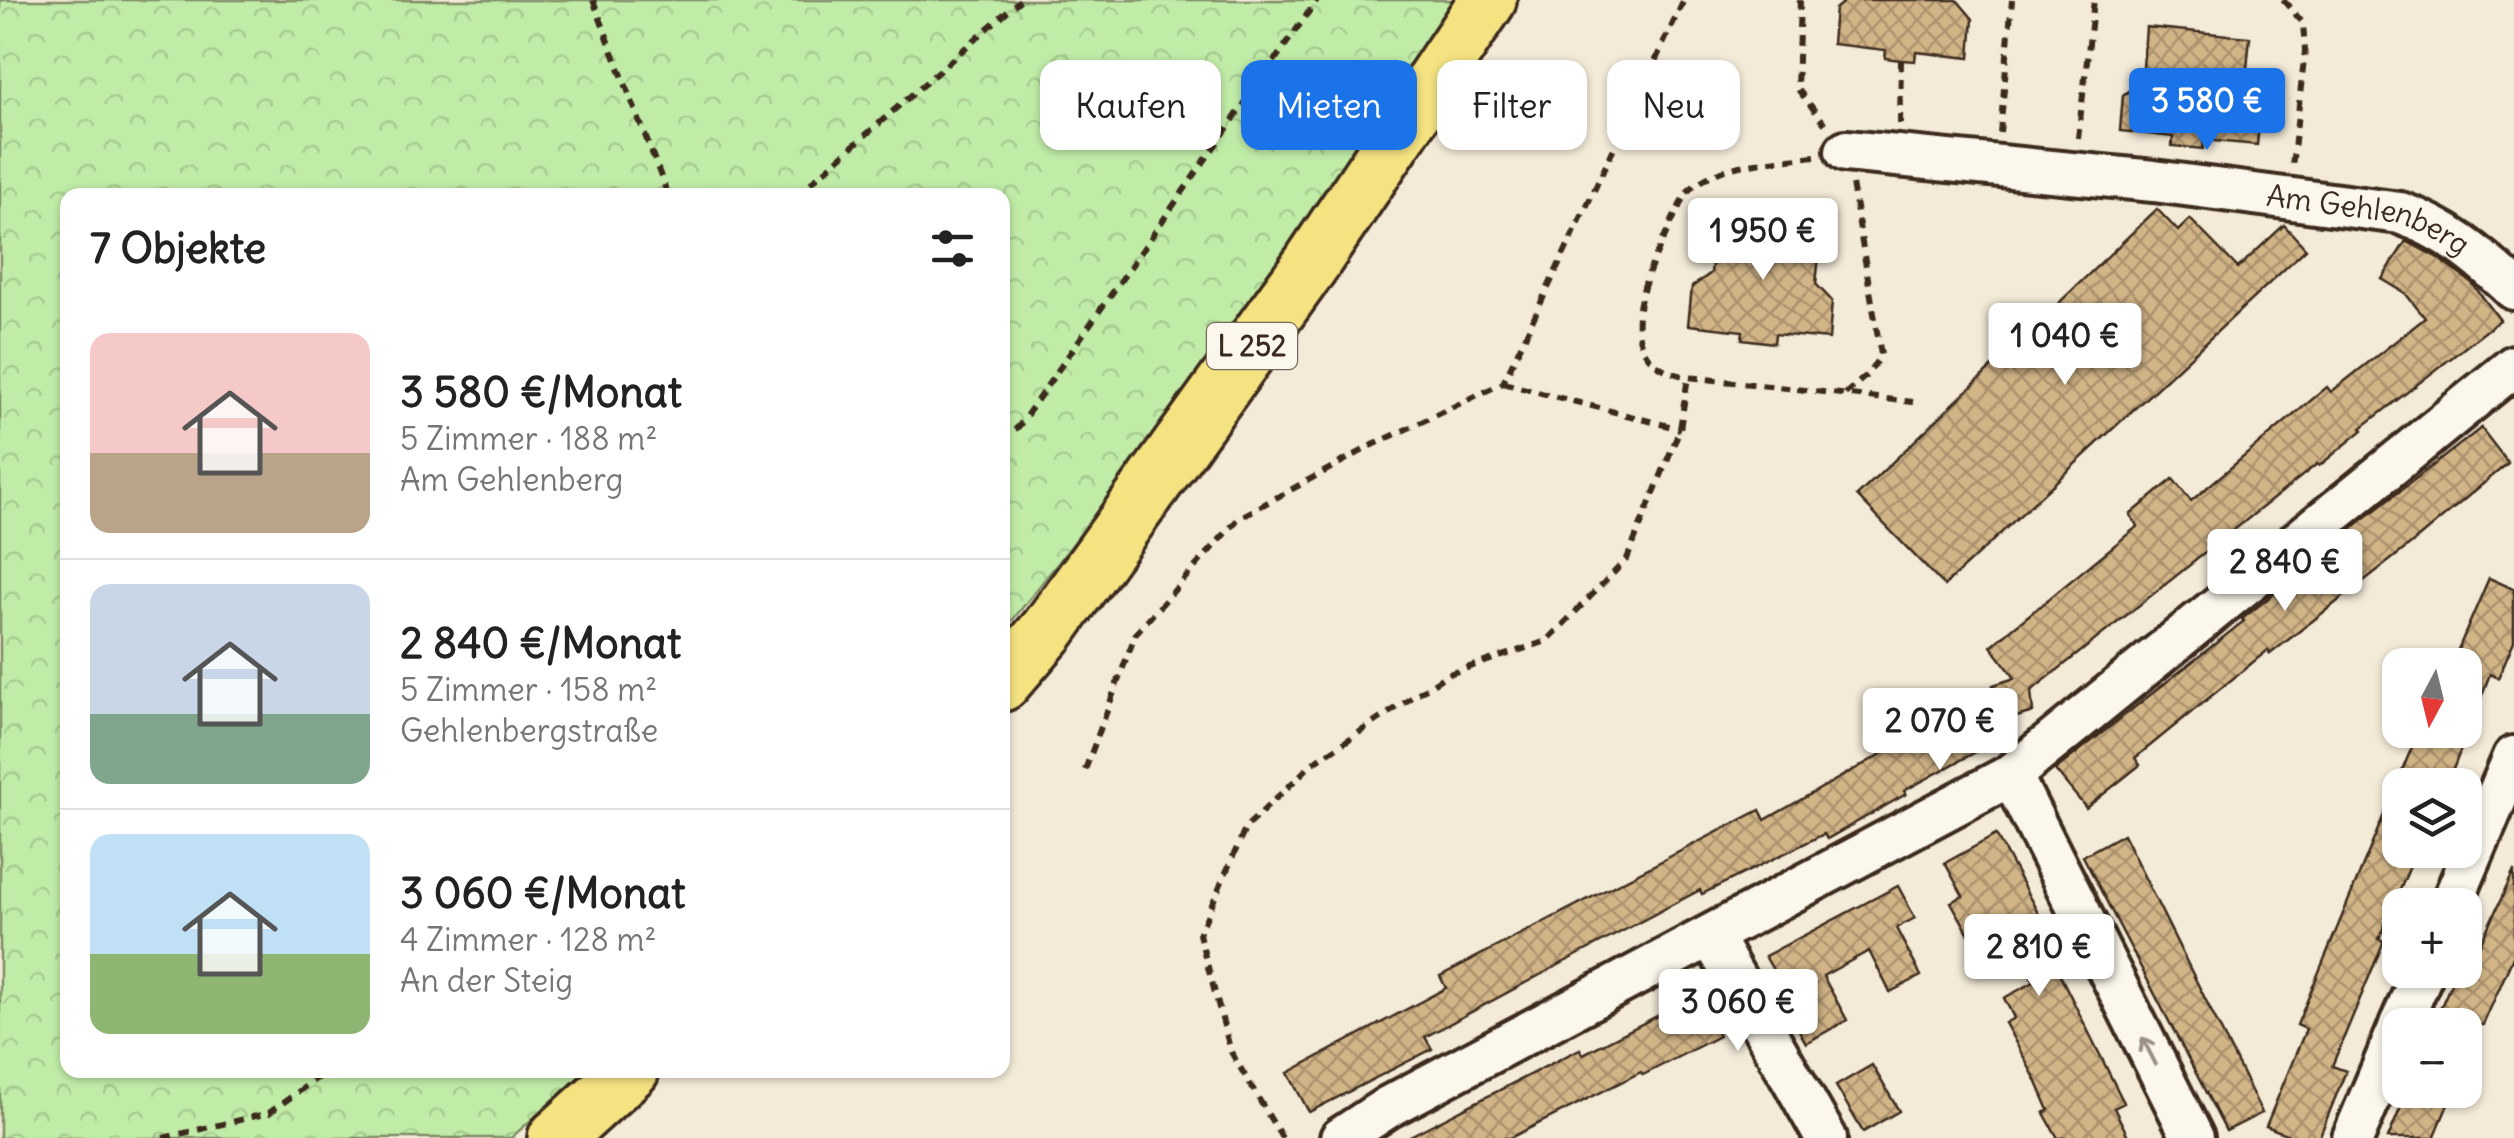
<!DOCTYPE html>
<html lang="de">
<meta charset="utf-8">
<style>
:root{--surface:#fff;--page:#f2f2f2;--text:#222;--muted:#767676;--line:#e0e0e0;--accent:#1a73e8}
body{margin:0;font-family:Delius,sans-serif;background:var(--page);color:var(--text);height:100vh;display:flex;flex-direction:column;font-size:38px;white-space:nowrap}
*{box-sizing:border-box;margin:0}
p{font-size:32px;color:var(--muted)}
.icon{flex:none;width:55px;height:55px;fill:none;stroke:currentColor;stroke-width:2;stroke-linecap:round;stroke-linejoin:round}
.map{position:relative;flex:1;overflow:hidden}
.panel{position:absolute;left:60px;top:188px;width:950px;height:890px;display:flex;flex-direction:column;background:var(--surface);border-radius:20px;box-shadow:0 2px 8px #0004}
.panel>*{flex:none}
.banner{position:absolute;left:1040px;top:60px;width:950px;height:90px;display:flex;gap:20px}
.needle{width:65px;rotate:187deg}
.tools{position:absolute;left:2382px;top:648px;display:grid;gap:20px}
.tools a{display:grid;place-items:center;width:100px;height:100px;border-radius:20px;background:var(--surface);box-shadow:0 2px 8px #0004;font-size:50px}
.price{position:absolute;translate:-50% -85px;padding:0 22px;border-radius:10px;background:#fff;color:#222;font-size:32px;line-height:65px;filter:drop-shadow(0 2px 5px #0008)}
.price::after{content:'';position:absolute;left:50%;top:60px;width:30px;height:22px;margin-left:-15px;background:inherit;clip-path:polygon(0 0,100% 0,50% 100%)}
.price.on{background:var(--accent);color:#fff}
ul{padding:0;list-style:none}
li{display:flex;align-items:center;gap:30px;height:250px;padding:0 30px}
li+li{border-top:2px solid var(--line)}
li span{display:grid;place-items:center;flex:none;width:280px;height:200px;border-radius:20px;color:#555}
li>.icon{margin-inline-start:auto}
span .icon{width:120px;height:120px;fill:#fffc;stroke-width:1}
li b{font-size:42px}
h2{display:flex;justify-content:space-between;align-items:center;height:120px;padding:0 30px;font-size:42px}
.chip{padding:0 35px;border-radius:20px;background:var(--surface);box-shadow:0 2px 8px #0004;font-size:35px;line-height:90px}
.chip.on{background:var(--accent);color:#fff}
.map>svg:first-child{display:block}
.forest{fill:url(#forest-crowns);stroke:#7e8b63;stroke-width:2.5}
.building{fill:url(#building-cross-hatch);stroke:#3b2a1e;stroke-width:2.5}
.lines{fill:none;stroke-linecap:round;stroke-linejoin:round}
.minor-casing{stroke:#3b2a1e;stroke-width:48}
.highway-casing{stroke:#3b2a1e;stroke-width:62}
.path{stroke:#3b2a1e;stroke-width:6;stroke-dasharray:10 8;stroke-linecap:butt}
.minor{stroke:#fbf7ec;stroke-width:40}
.highway{stroke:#f5e382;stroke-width:55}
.oneway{stroke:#9b9085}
.labels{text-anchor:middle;stroke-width:9;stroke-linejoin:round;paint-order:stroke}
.shield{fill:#fbf7ec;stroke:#75685c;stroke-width:2.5}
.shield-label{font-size:28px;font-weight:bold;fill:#3b2a1e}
.street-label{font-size:30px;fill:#3b2a1e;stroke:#fbf7ec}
</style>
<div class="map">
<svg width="2514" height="1138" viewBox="0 0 2514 1138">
<defs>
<pattern id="forest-crowns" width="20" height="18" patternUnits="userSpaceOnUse" patternTransform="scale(2.5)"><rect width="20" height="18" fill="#c1eca8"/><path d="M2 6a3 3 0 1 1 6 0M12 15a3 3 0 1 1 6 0" fill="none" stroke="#a7cb90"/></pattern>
<pattern id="building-cross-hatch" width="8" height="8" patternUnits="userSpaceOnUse" patternTransform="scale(2.5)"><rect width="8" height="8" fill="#d2b587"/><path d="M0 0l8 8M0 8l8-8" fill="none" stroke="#ac936e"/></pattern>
</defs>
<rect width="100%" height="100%" fill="#f3ead8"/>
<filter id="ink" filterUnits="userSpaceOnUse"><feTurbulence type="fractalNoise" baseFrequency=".01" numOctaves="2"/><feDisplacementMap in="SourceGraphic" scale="20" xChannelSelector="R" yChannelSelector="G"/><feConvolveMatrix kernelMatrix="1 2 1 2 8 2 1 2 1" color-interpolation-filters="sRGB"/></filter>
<g filter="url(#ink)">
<polygon class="forest" points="0,0 1454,0 1311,222 1150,447 1003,632 1002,195 68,195 68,1070 587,1070 511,1138 0,1138"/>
<g class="building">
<polygon points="1846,0 1957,0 1973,19 1970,58 1916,52 1915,61 1901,60 1885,58 1886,50 1832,44 1835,9"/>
<polygon points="2146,27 2250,37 2245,90 2261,107 2257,145 2204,140 2203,149 2172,146 2173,137 2120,131 2123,95 2142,81"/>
<polygon points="2157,209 2178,231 2190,219 2238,268 2284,225 2306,249 1944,586 1857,496"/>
<polygon points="1716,219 1822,228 1816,284 1832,301 1829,339 1775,334 1774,343 1742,339 1743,331 1688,325 1692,287 1711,273"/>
<polygon points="2406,241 2438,258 2472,283 2500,320 2361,428 2363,430 2319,466 2317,464 2031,691 2033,712 1973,730 1983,748 1904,791 1906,794 1827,839 1824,834 1702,894 1700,890 1540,975 1425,1037 1432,1049 1309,1112 1288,1073 1446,988 1440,976 1760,810 1765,820 1901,743 1900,739 1994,688 1993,685 2015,678 1991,646 2138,526 2130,515 2173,479 2191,501 2327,387 2331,392 2425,318 2405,293 2382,279"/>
<polygon points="2481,428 2508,463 2411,544 2270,654 2268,650 2135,758 2140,765 2086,808 2055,770 2244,621 2242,619 2348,535 2347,532"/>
<polygon points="2489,578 2514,589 2514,641 2498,678 2490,674 2447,785 2400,785 2400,850 2417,850 2379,939 2384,941 2332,1066 2346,1071 2319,1138 2296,1138 2266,1126 2306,1029 2297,1025 2419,730 2465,730 2465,663 2454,659"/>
<polygon points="2123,834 2262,1113 2226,1131 2083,856"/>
<polygon points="1996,835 2067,967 2058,971 2124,1103 2114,1108 2129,1138 2058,1138 2044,1113 2049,1110 2036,1080 2005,1023 2014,1018 2004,998 2034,982 2004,924 1973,941 1951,902 1963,896 1945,863"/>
<polygon points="2514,871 2514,955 2483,1025 2433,1025 2457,970 2465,970 2466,951 2475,955"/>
<polygon points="1898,886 1915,918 1896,928 1921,976 1890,992 1869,951 1823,976 1847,1020 1806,1043 1778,992 1784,989 1765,956"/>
<polygon points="1698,995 1719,1036 1643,1075 1641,1072 1510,1138 1406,1138 1580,1049 1583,1054"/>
<polygon points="1872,1065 1899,1111 1863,1132 1836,1086"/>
<polygon points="2408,1090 2454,1090 2434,1138 2388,1138"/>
</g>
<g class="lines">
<defs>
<g id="minor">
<path id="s1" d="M1846,151L2154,181L2400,213C2446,229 2479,256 2514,289"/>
<polyline points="2011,775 2193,1138"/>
<polyline points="2451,905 2514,757"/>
<polyline points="1711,936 1826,1138"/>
<polyline points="2400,1025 2424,970"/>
<polyline points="1341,1138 1388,1107 2011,775 2514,366"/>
<polyline points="2353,1138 2400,1026"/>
</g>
<g id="highway">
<polyline points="1002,683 1048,630 1311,264 1488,0"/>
<polyline points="556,1138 631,1070"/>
</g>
</defs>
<use href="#minor" class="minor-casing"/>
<use href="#highway" class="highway-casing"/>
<g class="path">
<polyline points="593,0 668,195"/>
<polyline points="1800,0 1797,88 1825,124"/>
<polyline points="2283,0 2303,23 2305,51 2292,167"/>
<polyline points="1900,124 1901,60"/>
<polyline points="2000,133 2012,0"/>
<polyline points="2078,138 2094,0"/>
<path d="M1815,156C1772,162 1716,161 1685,194C1661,249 1590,358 1688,377L1913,402"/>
<polyline points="797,195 1020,0"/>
<polyline points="1503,383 1680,429"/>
<polyline points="1845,394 1867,375 1881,355 1852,184"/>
<polyline points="1002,442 1019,426 1317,0"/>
<polyline points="1085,770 1136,633 1239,518 1371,446 1503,383 1684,0"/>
<polyline points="163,1138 269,1113 328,1070"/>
<polyline points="1282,1138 1231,1052 1199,934 1246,827 1313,763 1446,675 1547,641 1627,559 1680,429 1688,377"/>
</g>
<use href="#minor" class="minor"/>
<use href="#highway" class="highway"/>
</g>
<defs><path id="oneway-shaft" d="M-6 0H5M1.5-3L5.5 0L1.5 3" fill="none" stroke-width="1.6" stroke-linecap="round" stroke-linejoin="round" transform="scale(2.5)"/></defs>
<use class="oneway" href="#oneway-shaft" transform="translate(2149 1051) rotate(-117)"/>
</g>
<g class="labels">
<rect class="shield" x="1207" y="323" width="90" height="46" rx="8"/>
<g class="shield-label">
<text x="1252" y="356">L 252</text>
</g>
<g class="street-label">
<text dy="10" stroke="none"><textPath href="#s1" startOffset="528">Am Gehlenberg</textPath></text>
</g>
</g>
</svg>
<div class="tools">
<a><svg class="needle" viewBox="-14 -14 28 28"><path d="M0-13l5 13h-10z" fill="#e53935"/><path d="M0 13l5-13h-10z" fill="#767676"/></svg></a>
<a><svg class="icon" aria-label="layers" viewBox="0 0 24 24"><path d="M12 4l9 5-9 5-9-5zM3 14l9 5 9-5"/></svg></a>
<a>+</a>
<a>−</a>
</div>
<b class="price on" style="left:2207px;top:153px">3 580 €</b>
<b class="price" style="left:1763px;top:283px">1 950 €</b>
<b class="price" style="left:2065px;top:388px">1 040 €</b>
<b class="price" style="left:2285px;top:614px">2 840 €</b>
<b class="price" style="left:1940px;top:773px">2 070 €</b>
<b class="price" style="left:2039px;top:999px">2 810 €</b>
<b class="price" style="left:1738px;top:1054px">3 060 €</b>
<div class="banner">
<a class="chip">Kaufen</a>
<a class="chip on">Mieten</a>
<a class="chip">Filter</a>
<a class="chip">Neu</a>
</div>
<section class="panel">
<h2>7 Objekte<svg class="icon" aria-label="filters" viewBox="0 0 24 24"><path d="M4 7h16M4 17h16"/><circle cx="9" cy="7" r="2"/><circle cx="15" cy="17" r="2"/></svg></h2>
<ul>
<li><span style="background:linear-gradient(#f6c9c9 60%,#b9a48a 0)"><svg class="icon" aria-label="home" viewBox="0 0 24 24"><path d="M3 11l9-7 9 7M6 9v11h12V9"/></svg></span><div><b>3 580 €/Monat</b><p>5 Zimmer · 188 m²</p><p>Am Gehlenberg</p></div></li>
<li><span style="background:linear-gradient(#c9d6e8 65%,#7fa58c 0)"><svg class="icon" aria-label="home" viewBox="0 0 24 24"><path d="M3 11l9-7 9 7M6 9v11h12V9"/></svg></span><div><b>2 840 €/Monat</b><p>5 Zimmer · 158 m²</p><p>Gehlenbergstraße</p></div></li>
<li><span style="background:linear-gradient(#bfe0f5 60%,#8fb573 0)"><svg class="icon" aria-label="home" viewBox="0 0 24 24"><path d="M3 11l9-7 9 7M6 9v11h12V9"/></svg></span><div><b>3 060 €/Monat</b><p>4 Zimmer · 128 m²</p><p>An der Steig</p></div></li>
</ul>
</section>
</div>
